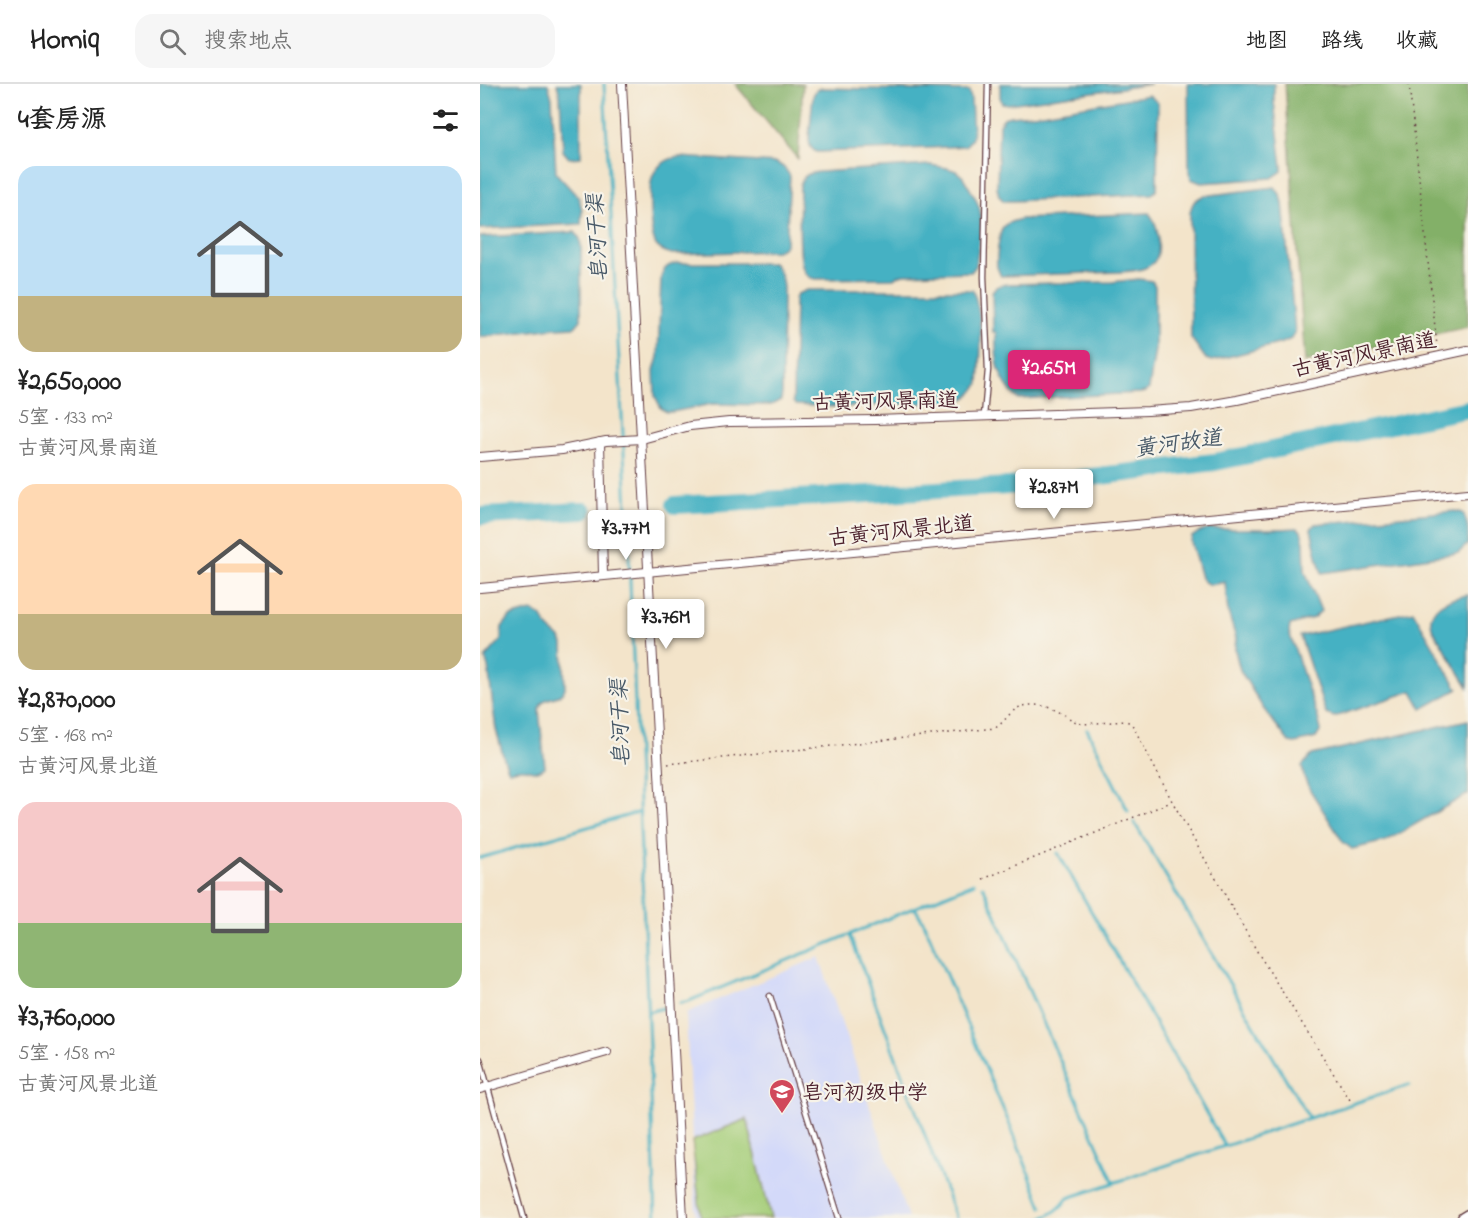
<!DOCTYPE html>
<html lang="zh">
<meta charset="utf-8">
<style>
:root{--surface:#fff;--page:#f6f6f6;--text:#222;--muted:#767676;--line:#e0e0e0;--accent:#db2777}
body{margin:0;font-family:"Indie Flower","LXGW WenKai TC",sans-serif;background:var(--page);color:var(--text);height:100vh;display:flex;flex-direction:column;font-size:22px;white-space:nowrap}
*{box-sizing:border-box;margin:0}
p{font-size:20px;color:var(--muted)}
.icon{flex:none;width:33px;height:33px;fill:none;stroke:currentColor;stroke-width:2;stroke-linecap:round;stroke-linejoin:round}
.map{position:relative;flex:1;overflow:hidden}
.side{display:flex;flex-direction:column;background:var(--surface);width:480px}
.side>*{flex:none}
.price{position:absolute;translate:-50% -51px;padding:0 14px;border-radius:6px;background:#fff;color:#222;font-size:20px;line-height:39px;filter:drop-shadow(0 2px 3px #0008)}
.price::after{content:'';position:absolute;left:50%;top:36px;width:18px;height:14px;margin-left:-9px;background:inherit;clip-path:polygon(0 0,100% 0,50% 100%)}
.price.selected{background:var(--accent);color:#fff}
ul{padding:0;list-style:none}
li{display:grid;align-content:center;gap:12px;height:318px;padding:0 18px}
li span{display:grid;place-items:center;height:186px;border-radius:18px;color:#555}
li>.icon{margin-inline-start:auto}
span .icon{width:108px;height:108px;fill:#fffc;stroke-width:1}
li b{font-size:26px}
h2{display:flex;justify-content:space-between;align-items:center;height:72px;padding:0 18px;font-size:26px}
header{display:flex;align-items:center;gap:36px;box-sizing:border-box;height:84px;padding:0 30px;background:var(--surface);border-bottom:2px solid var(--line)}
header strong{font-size:28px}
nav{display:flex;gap:33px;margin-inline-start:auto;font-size:21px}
.search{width:420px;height:54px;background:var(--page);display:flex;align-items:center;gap:15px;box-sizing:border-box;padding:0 21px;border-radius:18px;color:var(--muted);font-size:22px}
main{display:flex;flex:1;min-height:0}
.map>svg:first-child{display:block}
.built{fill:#d3d9f9}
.green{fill:#a4cd78;stroke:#777652;stroke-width:1.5}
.forest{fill:#83b068;stroke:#66684a;stroke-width:1.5}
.water{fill:#45b1c3;stroke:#486877;stroke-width:1.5}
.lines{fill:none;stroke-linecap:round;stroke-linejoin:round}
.stream{stroke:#45b1c3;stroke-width:3}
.river{stroke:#45b1c3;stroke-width:18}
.service-casing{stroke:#633d43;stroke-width:7}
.minor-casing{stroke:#633d43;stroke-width:10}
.tertiary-casing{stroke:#633d43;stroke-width:13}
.path{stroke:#633d43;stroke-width:1.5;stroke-dasharray:1.5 4.5;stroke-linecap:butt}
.service{stroke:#fff;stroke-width:4.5}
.minor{stroke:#fff;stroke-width:8}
.tertiary{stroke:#fff;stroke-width:10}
.labels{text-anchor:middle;stroke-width:4.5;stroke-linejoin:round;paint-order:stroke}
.street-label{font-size:21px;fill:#4a1f2b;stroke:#f7f3e8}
.poi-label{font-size:21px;fill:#4a1f2b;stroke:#f7f3e8;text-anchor:start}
.water-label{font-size:22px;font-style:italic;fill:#485968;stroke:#f7f3e8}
</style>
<header>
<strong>Homiq</strong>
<div class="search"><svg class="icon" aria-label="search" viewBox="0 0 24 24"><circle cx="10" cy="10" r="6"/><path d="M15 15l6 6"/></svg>搜索地点</div>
<nav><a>地图</a><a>路线</a><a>收藏</a></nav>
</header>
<main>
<section class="side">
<h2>4套房源<svg class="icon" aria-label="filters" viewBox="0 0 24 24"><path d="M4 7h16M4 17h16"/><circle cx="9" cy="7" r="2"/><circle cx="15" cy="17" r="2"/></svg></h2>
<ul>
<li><span style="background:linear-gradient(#bfe0f5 70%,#c2b280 0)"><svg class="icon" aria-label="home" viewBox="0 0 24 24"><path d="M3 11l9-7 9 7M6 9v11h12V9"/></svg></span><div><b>¥2,650,000</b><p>5室 · 133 m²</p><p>古黄河风景南道</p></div></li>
<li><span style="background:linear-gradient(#ffd9b3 70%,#c2b280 0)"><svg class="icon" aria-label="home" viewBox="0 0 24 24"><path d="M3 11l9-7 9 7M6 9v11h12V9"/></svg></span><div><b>¥2,870,000</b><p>5室 · 168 m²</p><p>古黄河风景北道</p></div></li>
<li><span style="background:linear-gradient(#f6c9c9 65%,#8fb573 0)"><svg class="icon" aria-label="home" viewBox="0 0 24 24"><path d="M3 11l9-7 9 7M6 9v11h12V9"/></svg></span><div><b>¥3,760,000</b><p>5室 · 158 m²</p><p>古黄河风景北道</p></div></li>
</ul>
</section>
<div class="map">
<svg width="988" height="1134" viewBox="0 0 988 1134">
<rect width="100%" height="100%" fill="#f7f3e8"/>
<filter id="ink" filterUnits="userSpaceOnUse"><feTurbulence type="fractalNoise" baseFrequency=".0167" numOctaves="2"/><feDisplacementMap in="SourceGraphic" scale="12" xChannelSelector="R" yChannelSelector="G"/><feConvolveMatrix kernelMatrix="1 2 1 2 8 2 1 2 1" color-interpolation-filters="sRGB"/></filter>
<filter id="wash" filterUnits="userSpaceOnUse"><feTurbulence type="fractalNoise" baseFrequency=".008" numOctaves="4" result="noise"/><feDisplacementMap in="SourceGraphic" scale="24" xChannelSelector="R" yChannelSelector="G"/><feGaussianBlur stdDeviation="1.35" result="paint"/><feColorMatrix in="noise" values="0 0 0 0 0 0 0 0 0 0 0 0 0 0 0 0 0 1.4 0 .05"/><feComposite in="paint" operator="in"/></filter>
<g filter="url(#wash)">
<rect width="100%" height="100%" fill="#f3e4ca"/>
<polygon class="built" points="339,873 428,1134 216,1134 206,929"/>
<polygon class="green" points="267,1035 291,1134 221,1134 212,1057"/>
<g class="forest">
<polygon points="255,0 323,0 318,75"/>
<polygon points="805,0 988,0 988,243 825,278"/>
</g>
<g class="water">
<polygon points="0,0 68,0 72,14 76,89 99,114 102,126 101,140 0,145"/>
<polygon points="77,0 101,0 101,73 89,74 83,67 80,12"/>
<polygon points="520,0 671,0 528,20 522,19 520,13"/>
<polygon points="708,0 794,0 794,18 802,82 802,87 792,94 721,99 711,95 709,88"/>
<path d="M342,4L489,7L491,15L493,51L491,56L485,62L449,64L336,68C330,64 329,61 329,54L333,12L336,6Z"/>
<polygon points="669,11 678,19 677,106 672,110 533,117 524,117 519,112 517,103 519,40 524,34 530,32 563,29"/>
<path d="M199,73L296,79C303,82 306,85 310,92L306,159L303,164L296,167L192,170C186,168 180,167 176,161C169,149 168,104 173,91C178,81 188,74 199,73Z"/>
<path d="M450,81L467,84L476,87L483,93L496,115L500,126L501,144L496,182L491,188L423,190L413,194L335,195C330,194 326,192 324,187C317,174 320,118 320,100C324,90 330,89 339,88Z"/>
<path d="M795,103L801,112L803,119L815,247L811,255L802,259L732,277L726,275L711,254L710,129C712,119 714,116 723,112Z"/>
<path d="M669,129C676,138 677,144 678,155C678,159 679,165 678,169C675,187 653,187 639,188L521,192C520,191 518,185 517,183C516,176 519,149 523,143C527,138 535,137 541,135Z"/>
<polygon points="95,148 100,155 101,164 101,236 95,243 76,244 0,253 0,153"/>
<path d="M197,179H293C300,187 302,193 303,203L302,309L301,316L291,321L232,320L192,328H186L181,324L175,312L174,287L178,273L181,194C183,184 188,181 197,179Z"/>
<path d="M659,195L672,197L675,202V265L669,305L665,308L660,309L538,315C517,295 515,275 516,248H513L512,208C515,201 522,201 529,200L632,198Z"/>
<path d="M327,206H493C504,236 501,267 499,299C493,310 488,314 477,318L358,323L316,321L313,318L315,215L317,210Z"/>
<path d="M975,427L983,429C988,438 988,449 988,460L978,469L842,489L838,476L831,445L835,440Z"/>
<path d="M817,444L821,447L824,458L825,487L841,527L833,534L810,541L809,548L838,634L841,646L836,654L815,659L809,658L783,624L760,586L755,566L756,554L748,528L745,498C735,500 728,504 721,494L711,458L712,453L719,448L730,445H801Z"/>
<path d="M988,511V603L952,544C952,541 950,537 951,534C955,517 974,514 988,511Z"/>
<path d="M51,527C65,531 62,536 69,545C75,551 80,551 83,560L85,604C80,619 63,608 59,626L65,683C53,692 50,683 39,685C35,685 32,687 29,687C22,674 21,660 16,646L8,583L5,574L21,556L22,543L30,533Z"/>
<polygon points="933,527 978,605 942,625 932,607 854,633 846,630 820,552"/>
<polygon points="988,636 988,710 906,757 872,765 863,758 830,706 824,693 822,682 832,671"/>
</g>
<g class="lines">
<g class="stream">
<polyline points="124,0 147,424 176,1134"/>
<polyline points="607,645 648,727"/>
<polyline points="654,738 829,1034"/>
<polyline points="578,769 745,1062"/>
<polyline points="0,774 160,728"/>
<polyline points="503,802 634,1099"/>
<polyline points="435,824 444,839 530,1041 562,1123"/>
<polyline points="370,851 476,1134"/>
<polyline points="200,919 209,917 494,799"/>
<polyline points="168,928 183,924"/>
<path d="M562,1134C574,1130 581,1124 588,1114L929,1001"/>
</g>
<g class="river">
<polyline points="195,421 546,401 735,378 988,325"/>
<polyline points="0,432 104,427"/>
</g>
</g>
</g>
<g filter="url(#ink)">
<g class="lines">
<defs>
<g id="service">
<polyline points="504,332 508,286 504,193 508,0"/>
<polyline points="290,912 359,1134"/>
<polyline points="0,975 44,1134"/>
</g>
<g id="minor">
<polyline points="142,0 203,1134"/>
<polyline points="120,358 123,491"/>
<polyline points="0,373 82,366 126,357 162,355 210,342 249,338 395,336 668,327 711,324 757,316 988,266"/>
<polyline points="0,504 988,409"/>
<polyline points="0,1005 127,968"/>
</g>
<polyline id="tertiary" points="983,1134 988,1131"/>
</defs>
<use href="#service" class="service-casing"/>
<use href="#minor" class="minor-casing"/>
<use href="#tertiary" class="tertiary-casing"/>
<g class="path">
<polyline points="929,0 957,262"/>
<path d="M188,680L515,644C524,639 528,630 536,625C547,618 566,621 577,627C586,631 593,638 602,640L647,637L653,642L692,717L778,869L870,1016"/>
<polyline points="503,795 691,718"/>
</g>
<use href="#service" class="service"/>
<use href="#minor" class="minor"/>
<use href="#tertiary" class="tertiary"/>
</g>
</g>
<defs>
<symbol id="school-pin" viewBox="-11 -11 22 30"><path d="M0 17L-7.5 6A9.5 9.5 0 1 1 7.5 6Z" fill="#d1495b" stroke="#f7f3e8"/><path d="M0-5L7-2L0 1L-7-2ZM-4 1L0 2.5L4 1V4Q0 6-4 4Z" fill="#fff"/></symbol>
</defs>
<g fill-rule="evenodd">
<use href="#school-pin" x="287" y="993" width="30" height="40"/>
</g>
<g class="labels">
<g class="street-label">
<text transform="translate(884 270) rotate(-12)" y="7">古黄河风景南道</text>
<text transform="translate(405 317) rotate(-1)" y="7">古黄河风景南道</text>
<text transform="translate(421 446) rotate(-6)" y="7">古黄河风景北道</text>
</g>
<g class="poi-label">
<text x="322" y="1015">皂河初级中学</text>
</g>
<g class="water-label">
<text transform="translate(116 154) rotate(-93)" y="8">皂河干渠</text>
<text transform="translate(698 358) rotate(-8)" y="8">黄河故道</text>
<text transform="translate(139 639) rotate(-92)" y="8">皂河干渠</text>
</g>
</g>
</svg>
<b class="price selected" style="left:569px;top:317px">¥2.65M</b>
<b class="price" style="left:574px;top:436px">¥2.87M</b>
<b class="price" style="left:146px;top:477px">¥3.77M</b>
<b class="price" style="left:186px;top:566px">¥3.76M</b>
</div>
</main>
